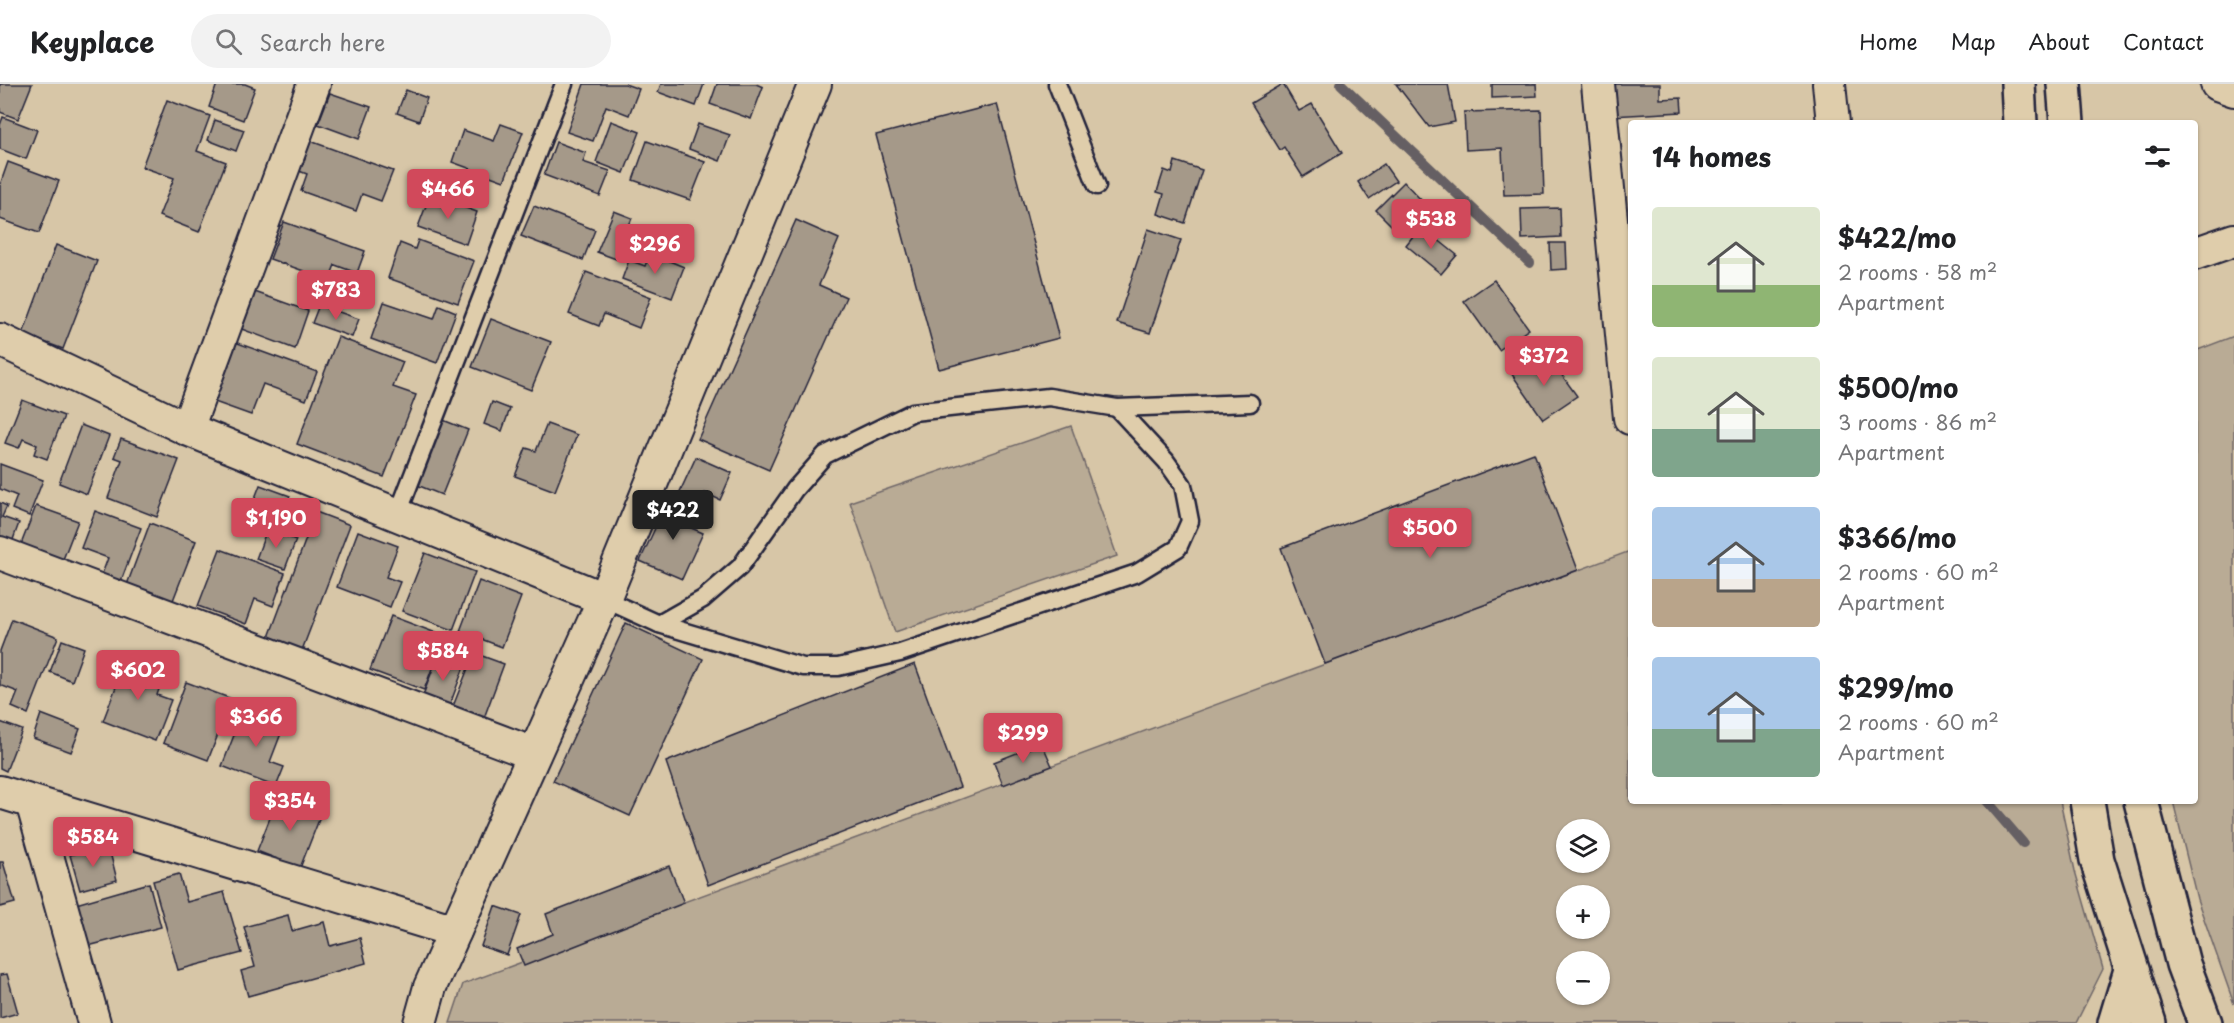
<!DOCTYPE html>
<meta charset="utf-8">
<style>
:root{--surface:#fff;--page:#f2f2f2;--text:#202124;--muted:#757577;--line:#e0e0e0;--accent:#d1495b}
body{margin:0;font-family:"Playpen Sans",sans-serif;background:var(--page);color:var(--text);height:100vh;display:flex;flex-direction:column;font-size:22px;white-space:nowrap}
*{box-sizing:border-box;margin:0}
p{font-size:20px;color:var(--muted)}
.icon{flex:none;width:33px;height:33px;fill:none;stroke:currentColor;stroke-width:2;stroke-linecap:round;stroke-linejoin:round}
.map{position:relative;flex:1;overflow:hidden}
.panel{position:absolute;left:1628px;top:36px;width:570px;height:684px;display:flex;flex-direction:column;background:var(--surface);border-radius:6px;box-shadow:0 2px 4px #0004}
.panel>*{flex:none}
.fabs{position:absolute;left:1556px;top:735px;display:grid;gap:12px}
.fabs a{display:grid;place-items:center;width:54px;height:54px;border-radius:50%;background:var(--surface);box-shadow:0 2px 4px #0004;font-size:30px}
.price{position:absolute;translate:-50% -51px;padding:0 14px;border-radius:6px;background:var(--accent);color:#fff;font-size:20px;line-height:39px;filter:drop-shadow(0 2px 3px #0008)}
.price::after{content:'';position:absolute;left:50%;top:36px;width:18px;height:14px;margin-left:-9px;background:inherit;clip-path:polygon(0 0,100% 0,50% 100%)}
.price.on{background:#222;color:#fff}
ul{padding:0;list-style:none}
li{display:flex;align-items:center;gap:18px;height:150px;padding:0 24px}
li span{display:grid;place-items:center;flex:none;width:168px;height:120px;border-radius:6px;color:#555}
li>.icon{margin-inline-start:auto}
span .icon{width:72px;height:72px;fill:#fffc;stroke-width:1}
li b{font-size:26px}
h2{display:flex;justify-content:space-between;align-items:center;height:72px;padding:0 24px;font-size:26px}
header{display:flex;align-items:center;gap:36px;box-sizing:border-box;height:84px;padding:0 30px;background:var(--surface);border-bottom:2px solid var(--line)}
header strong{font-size:28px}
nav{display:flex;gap:33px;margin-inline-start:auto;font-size:21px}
.search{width:420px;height:54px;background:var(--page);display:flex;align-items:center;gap:15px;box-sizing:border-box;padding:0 21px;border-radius:33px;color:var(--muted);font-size:22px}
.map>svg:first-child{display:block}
.green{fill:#b9ab95;stroke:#6e6668;stroke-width:1.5;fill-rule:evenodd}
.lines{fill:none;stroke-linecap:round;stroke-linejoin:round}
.stream{stroke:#655f63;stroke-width:10}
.building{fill:#a59989;stroke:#22223b;stroke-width:1.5}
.service-casing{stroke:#22223b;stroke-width:21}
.minor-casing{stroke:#22223b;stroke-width:36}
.primary-casing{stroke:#22223b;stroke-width:38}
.service{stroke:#dfcdab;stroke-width:16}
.minor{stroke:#dfcdab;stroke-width:32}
.primary{stroke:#dfcdab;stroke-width:33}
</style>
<header>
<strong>Keyplace</strong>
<div class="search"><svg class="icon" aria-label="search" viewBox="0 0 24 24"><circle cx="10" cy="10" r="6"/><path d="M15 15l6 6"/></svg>Search here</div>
<nav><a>Home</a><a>Map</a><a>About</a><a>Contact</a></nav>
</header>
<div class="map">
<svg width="2234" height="939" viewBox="0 0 2234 939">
<rect width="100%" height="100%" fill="#d7c6a7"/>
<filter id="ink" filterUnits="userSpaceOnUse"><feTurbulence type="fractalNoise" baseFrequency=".0167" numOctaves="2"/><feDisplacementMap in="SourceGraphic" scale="12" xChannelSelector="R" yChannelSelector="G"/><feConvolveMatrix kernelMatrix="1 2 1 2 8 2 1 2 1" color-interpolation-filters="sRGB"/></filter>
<g filter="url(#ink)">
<g class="green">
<polygon points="2234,252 2234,920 2197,815 2173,717 2194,717 2195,267"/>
<polygon points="1071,342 1117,472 895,548 850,418"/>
<path d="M1630,467V717H2060L2075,787L2103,885L2076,939H450L463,900ZM1566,746H1599V778H1566ZM1566,812H1599V844H1566ZM1566,878H1599V910H1566Z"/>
</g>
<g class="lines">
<g class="stream">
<polyline points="1341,0 1530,179"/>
<polyline points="1987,717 2023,759"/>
</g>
</g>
<g class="building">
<polygon points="0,0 32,0 18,35 0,28"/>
<polygon points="217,0 245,0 255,4 243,36 209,23"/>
<polygon points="584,0 625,0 639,5 629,31 606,22 593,57 567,48"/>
<polygon points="661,0 704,0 696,22 658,8"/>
<polygon points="717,0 756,0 763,3 751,35 710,20"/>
<polygon points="1283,0 1299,27 1312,20 1342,69 1303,93 1284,63 1280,66 1251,19"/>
<polygon points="1396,0 1448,0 1455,38 1429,43"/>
<polygon points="1492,0 1536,0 1537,12 1492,14"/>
<polygon points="1611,0 1660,0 1660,15 1681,14 1682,28 1612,32"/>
<polygon points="406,6 427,14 419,37 397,29"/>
<polygon points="330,9 371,23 359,55 318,40"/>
<polygon points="167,16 210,32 197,67 226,78 199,148 159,132 174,94 142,83"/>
<polygon points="997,20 1059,254 939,285 876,51"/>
<polygon points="1541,26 1544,110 1504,111 1502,64 1466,66 1464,28"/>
<polygon points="3,33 37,46 26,75 0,65 0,41"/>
<polygon points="215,36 244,46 236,67 208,56"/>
<polygon points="611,37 640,48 624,89 596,78"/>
<polygon points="501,40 523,48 504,97 452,78 463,46 494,57"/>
<polygon points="698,40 730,51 720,77 689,65"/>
<polygon points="302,54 393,87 381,117 362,110 356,127 301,107 307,90 291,84"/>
<polygon points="647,57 705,78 690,116 633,96"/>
<polygon points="556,58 586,69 583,78 610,87 600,112 544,91"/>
<polygon points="1175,77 1202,86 1185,139 1158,130 1164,110 1157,108 1164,86 1172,89"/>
<polygon points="8,78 59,97 39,149 0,135 0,101"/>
<polygon points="1384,80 1396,97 1369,115 1358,98"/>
<polygon points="1404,98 1423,118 1395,145 1376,126"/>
<polygon points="430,111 477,128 466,160 418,143"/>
<polygon points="534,122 595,146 583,176 521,152"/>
<polygon points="1560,124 1561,153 1522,155 1521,125"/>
<polygon points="614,127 632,134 616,175 597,168"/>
<polygon points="796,136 839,155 819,201 846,213 769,386 698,355"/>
<polygon points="284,138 365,167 357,189 335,181 329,196 270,175"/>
<polygon points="1421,142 1457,171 1441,190 1406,161"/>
<polygon points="1148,145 1181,156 1150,249 1117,239"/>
<polygon points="418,156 474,177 458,219 388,194 400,159 415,165"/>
<polygon points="1550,159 1566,159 1567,185 1551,186"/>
<polygon points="56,161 97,177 63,265 23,250"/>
<polygon points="650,169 684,183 672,214 622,195 629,176 645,182"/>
<polygon points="586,188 651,213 639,244 604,230 599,242 569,230"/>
<polygon points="1494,196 1529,245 1499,266 1464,217"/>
<polygon points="252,207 308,227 295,265 239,244"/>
<polygon points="384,218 434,235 439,221 456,228 437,279 371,255"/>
<polygon points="319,221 359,235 352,253 312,239"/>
<polygon points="491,235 551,258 531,306 472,283"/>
<polygon points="338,253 403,278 393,303 416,311 384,393 297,360"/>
<polygon points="224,254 317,288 306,316 263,300 251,331 209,316"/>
<polygon points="1534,273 1546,290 1556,283 1577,312 1543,335 1511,289"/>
<polygon points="22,316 64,332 47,375 34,370 37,361 23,355 19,364 5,359"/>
<polygon points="492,318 510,325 502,347 484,340"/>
<polygon points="443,336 468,346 442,411 417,401"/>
<polygon points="547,340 577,351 555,407 515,392 526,364 536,367"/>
<polygon points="81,341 109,352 87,410 59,399"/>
<polygon points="121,355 179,376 157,433 108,414 122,376 114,373"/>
<polygon points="1534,369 1578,486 1325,580 1281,464"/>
<polygon points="696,373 732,389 720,416 705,409 699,422 678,412"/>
<polygon points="0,380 43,396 29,432 12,425 17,412 0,405"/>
<polygon points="260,401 290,412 280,439 250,427"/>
<polygon points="668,416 696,429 689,443 703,449 682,495 640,477"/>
<polygon points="0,419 7,422 2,433 19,439 10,464 0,461"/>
<polygon points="36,422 78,437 60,483 18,468"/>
<polygon points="95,427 141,444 118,505 99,498 108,474 81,464"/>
<polygon points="316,428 350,441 299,574 266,561"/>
<polygon points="150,439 196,457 170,524 125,506"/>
<polygon points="267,445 296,456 285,485 256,475"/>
<polygon points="358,447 398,462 386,493 400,498 390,523 337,503"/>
<polygon points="220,465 285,489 273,522 255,515 246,540 198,522"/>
<polygon points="425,469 475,488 453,546 402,527"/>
<polygon points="479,497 521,513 502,563 460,547"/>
<polygon points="391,532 444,552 424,606 370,586"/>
<polygon points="12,535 58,553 28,630 12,623 18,608 0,601 0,567"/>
<polygon points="626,539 703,575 630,732 553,697"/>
<polygon points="62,556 84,564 72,597 50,588"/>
<polygon points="474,569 504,580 481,642 450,630"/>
<polygon points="127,574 165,588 157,611 171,616 155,657 103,637"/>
<polygon points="437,574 464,583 449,623 422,614"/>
<polygon points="915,580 960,703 708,801 666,678"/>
<polygon points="186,598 232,615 208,676 163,659"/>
<polygon points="245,623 285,639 270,678 284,683 276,703 222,682"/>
<polygon points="41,630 80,645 71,668 33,654"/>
<polygon points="0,638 22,646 6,687 0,684"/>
<polygon points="1042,659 1052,682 1003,701 994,678"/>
<polygon points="279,711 322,728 300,784 257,767"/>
<polygon points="95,764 110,768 117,796 80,806 70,771"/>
<polygon points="0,778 3,778 15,819 0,823"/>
<polygon points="669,782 684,819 524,882 517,865 553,850 546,830"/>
<polygon points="179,790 187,818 224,808 242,869 178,886 153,797"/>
<polygon points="149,799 161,843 88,862 76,820"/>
<polygon points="495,822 521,831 507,871 481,862"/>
<polygon points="288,831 292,847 324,838 330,862 360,854 366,879 248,912 241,887 255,883 244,843"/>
<polygon points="7,890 18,929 0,934 0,891"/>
</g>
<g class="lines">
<defs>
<g id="service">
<polyline points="1057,0 1097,102"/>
<polyline points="397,432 564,0"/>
<polyline points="604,515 659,540 803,583 838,583 900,569 1137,489 1178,464 1190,437 1183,401 1166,377 1117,324"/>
<polyline points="659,540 703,515 740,483 795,405 825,371 913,328 1049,313 1117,324 1250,319"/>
</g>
<g id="minor">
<polyline points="1598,0 1630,334"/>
<polyline points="1829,0 1833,39"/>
<polyline points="2217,0 2234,6"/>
<polyline points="2194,170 2234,156"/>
<polyline points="0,256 187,345 604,515"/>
<polyline points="187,345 314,0"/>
<polyline points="0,469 534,670"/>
<polyline points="0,708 455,847"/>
<polyline points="32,718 94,939"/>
<polyline points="420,939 430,903 604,515 815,0"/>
</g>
<g id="primary">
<polyline points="2018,0 2020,39"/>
<polyline points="2064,0 2067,39"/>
<polyline points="2087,717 2097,776 2149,939"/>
<polyline points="2141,717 2183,880 2205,939"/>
<polyline points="2115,939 2131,886"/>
</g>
</defs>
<use href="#service" class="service-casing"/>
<use href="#minor" class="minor-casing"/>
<use href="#primary" class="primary-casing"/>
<use href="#service" class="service"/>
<use href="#minor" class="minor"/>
<use href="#primary" class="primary"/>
</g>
</g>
</svg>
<div class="fabs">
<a><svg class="icon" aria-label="layers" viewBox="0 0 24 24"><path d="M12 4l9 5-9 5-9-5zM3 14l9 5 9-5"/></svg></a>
<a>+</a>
<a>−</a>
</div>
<b class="price" style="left:448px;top:136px">$466</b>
<b class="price" style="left:1431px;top:166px">$538</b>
<b class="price" style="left:655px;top:191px">$296</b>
<b class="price" style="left:336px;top:237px">$783</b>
<b class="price" style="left:1544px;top:303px">$372</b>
<b class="price on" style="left:673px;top:457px">$422</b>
<b class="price" style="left:276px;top:465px">$1,190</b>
<b class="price" style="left:1430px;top:475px">$500</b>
<b class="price" style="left:443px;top:598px">$584</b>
<b class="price" style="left:138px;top:617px">$602</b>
<b class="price" style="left:256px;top:664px">$366</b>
<b class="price" style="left:1023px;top:680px">$299</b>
<b class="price" style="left:290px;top:748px">$354</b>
<b class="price" style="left:93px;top:784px">$584</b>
<section class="panel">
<h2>14 homes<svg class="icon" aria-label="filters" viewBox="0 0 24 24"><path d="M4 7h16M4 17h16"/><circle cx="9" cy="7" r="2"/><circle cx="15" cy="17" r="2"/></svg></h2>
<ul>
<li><span style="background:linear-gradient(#dfe7d0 65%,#8fb573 0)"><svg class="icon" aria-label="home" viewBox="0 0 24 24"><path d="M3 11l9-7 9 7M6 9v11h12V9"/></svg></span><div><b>$422/mo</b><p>2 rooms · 58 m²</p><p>Apartment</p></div></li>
<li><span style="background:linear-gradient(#dfe7d0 60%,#7fa58c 0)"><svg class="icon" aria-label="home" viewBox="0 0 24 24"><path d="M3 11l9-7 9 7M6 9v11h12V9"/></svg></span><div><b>$500/mo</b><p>3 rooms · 86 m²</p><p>Apartment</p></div></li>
<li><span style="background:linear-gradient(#a9c7e8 60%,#b9a48a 0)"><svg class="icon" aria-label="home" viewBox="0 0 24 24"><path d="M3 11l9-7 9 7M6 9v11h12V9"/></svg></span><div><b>$366/mo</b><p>2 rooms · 60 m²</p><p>Apartment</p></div></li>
<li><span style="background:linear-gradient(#a9c7e8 60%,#7fa58c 0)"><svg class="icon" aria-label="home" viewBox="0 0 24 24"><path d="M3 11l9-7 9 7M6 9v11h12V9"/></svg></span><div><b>$299/mo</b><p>2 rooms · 60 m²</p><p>Apartment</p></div></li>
</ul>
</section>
</div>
